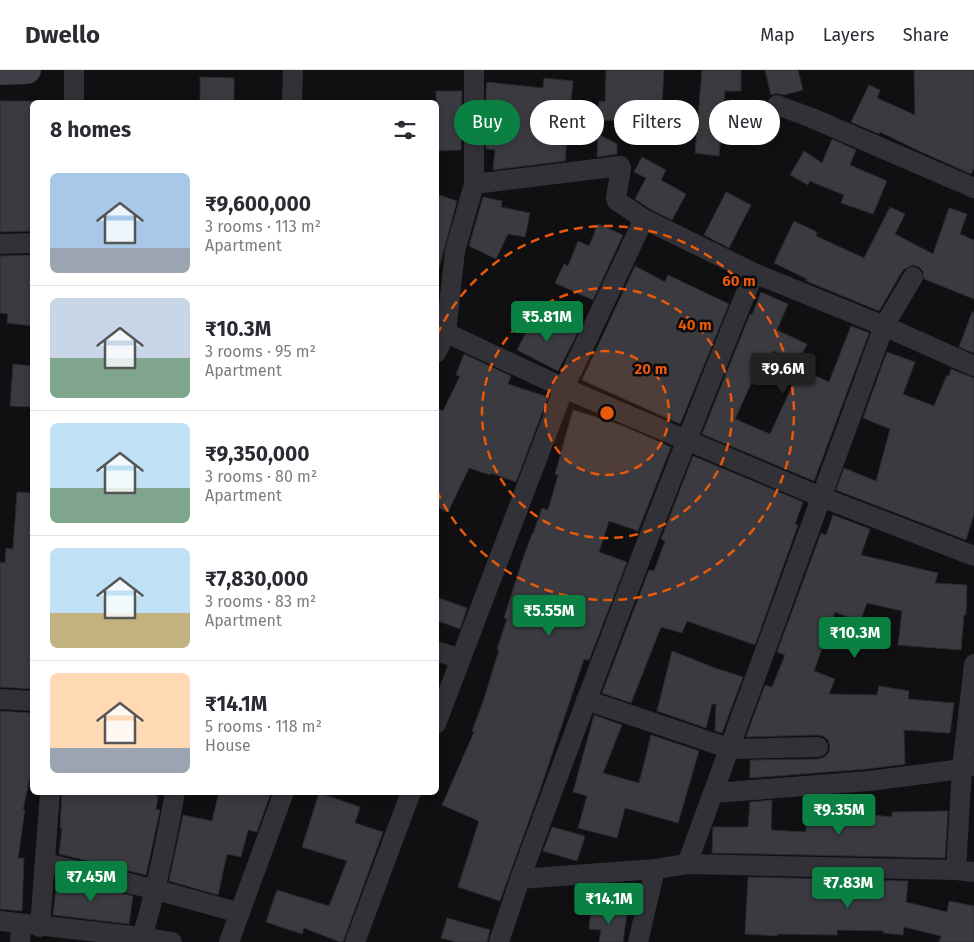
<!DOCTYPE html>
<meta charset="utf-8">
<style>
:root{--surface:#fff;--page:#f2f2f3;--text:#2b2b33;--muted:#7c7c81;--line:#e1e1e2;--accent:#0b8043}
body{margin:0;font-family:"Fira Sans",sans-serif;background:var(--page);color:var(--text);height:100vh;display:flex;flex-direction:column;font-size:19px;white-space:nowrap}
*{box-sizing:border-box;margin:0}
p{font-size:16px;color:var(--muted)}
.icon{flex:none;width:28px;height:28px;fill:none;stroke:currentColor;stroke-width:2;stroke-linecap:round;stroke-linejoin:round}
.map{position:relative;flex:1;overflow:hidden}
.details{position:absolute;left:30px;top:30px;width:409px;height:695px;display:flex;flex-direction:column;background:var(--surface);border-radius:8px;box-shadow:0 2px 8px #0003}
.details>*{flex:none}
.banner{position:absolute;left:454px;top:30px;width:445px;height:45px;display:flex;gap:10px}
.price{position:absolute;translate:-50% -42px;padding:0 11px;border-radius:5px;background:var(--accent);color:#fff;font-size:16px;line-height:32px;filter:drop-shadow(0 1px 2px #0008)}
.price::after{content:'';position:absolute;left:50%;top:30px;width:15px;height:11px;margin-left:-8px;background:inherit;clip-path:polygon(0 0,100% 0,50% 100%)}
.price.on{background:#222;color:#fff}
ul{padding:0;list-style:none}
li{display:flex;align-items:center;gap:15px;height:125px;padding:0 20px}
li+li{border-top:1px solid var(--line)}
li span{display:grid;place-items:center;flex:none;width:140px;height:100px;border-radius:8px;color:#555}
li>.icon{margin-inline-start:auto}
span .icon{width:60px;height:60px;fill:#fffc;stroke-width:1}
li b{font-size:21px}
h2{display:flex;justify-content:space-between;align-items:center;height:60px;padding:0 20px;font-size:21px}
.chip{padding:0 18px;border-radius:22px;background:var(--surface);box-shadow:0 2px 8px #0003;font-size:18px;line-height:45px}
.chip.on{background:var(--accent);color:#fff}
header{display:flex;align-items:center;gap:30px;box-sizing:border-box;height:70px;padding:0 25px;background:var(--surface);border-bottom:1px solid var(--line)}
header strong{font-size:24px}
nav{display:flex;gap:28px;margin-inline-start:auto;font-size:18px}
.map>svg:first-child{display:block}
.building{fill:#3a3a40;stroke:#2b2a2e}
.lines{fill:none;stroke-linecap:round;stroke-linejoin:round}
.street{stroke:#313137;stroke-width:20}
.secondary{stroke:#3f3f47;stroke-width:28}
.ring{fill:none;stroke:#e8590c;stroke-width:2.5;stroke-dasharray:9 6}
.centre{fill:#e8590c;stroke:#0b0b0d;stroke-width:2.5}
.ring-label{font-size:15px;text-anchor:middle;font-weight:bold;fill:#e8590c;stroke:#0b0b0d;stroke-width:5;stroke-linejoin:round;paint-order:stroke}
</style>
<header>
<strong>Dwello</strong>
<nav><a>Map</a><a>Layers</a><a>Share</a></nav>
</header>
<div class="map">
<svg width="974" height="872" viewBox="0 0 974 872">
<rect width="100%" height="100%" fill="#101012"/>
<g class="building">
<polygon points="606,0 664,0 661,53 598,50 599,31 605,32"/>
<polygon points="702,0 741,0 741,21 725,21 719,86 695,83"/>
<polygon points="765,0 798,0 803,20 784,25 776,23 771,25"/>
<polygon points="914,0 974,0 974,98 971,104 917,80 880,62 879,64 851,52 869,15 880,20 877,28 915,45"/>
<polygon points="200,7 234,8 234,32 200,32"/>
<polygon points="544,8 573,11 565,91 493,100 495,80 486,79 486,21 487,12 543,18"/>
<polygon points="436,21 462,21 461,80 436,81"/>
<polygon points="0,31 32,31 32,161 0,162"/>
<polygon points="598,64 617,74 617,84 597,87"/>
<polygon points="832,69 856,80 850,95 887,111 873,144 841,133 844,125 810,111 808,115 790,105 804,81 822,93"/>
<polygon points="642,87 666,100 661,110 686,124 672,150 650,139 635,129 646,108 634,102"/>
<polygon points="726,122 751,135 729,178 704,165"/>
<polygon points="436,124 457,131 438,202 436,201"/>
<polygon points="483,127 502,131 501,137 530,143 525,167 508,164 496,189 469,176"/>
<polygon points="890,137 905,144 895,164 933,184 949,138 967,144 960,164 974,170 974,229 924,209 923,201 919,197 913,195 903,200 879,241 806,211 807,209 774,193 794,151 817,162 816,166 864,188"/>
<polygon points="598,154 623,165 593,230 555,213 564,194 568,196 578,171 589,176"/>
<polygon points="32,185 32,256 7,253 8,244 0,243 0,186"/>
<polygon points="635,196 665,212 668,205 729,234 680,354 582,310"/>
<polygon points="761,222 788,234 777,260 807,274 798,293 774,281 762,306 756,303 735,349 770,364 800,299 829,312 851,256 869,263 814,411 702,364 750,244 752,245"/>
<polygon points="972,242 974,242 974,283 959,277"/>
<polygon points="534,247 554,257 556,254 577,264 558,301 517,280"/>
<polygon points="887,282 915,292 903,324 934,336 947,305 949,306 951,299 974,308 974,444 966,470 836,420 844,398 876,411 890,359 863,348"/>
<polygon points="464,284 511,306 508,314 548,327 516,412 491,403 490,405 469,398 448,442 436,437 436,338 443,341 460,306 456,305"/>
<polygon points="13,294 32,296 32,337 10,336"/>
<polygon points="573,340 621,355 671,377 638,461 609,451 599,482 627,492 589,590 584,589 540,720 500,831 458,817 479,751 442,735 474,662 472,661 483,632 499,580 497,579 507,549 504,548 522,491 532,464 533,464 542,438 548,440 558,405 555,404"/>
<polygon points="693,386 803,432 795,454 798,455 755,575 687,551 682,563 661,557 631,633 602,623 649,500 654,501 665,471 661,469"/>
<polygon points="17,422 32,423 32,619 0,617 0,492 5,493 6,478 13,479"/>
<polygon points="833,445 870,459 861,485 938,503 935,513 967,515 966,545 964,545 961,580 898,575 902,541 867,533 860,552 835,542 814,601 835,609 829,624 877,625 879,616 909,621 908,629 954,633 950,663 904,660 905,694 868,699 750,708 750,690 818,689 825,687 829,682 830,676 828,670 823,666 818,665 746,667 765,615 772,617 785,585 777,582 821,463 826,465"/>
<polygon points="436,527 467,538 460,559 436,550"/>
<polygon points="672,581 715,598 743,607 722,663 715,661 716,634 712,634 706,658 657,641"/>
<polygon points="0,641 32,643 32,698 23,740 25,740 18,788 24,788 22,841 0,839"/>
<polygon points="594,645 622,655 603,703 639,713 651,665 699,681 678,753 625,738 617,768 578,758 587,726 573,722"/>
<polygon points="62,722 156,722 156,726 158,727 156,739 160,740 146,805 59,784 62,759 60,758"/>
<polygon points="219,722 271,722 257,762 248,760 241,787 227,784 218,825 169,811 183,745 212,751"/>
<polygon points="319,723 360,737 355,753 383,762 343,872 340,872 304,858 302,864 266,852 277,820 329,836 347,791 302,777"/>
<polygon points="772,730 771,760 806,762 806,751 841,751 873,753 874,745 892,747 892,742 948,741 945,788 712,783 713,757 748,757 750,732"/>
<polygon points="552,757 585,766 577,791 543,781"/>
<polygon points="748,807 908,811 906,832 947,842 949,831 974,836 974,872 939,872 941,866 904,857 903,865 883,863 884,861 837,860 837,865 778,864 777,866 745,864"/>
<polygon points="57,808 133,826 129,854 53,845"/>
<polygon points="591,839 627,843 623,872 599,872 601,860 589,859"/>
<polygon points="447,848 490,860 487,872 456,872 441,868"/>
</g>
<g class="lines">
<g class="street">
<polyline points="74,0 74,32"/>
<polyline points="292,32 293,0"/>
<polyline points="777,35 812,48 974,118"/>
<polyline points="474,114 620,96 621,98 616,128 617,131 644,149 754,203 884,256 974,296"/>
<polyline points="0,174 32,173"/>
<polyline points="436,258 564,318 686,370 821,427 974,486"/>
<polyline points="436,283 446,262 455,181 474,114 474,0"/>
<polyline points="436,581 461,589"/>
<polyline points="0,629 32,631"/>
<polyline points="586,630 731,679 818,677"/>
<polyline points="436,654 564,318 644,149"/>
<polyline points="714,723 869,711 962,699 974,695"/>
<polyline points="45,793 157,820 240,843"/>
<polyline points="687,794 884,256 913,207"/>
<polyline points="956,800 962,699 974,594"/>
<path d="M520,809C595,605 672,403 754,203"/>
<polyline points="0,851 142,867 172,872"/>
<polyline points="40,857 50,722"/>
<path d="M142,867C157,818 166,773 175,722"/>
<polyline points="20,872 21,854"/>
<polyline points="229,872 284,722"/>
<polyline points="355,872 411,722"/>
<polyline points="499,872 520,809 655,799 687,794 956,800 974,802"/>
<polyline points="638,872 655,799"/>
</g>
<polyline class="secondary" points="0,1 27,0"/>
</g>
<circle cx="607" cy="343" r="62" fill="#e8590c" fill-opacity=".12"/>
<g class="ring">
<circle cx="607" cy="343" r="62"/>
<circle cx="607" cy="343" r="125"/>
<path d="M437 265A187 187 0 1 1 437 421"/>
</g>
<circle cx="607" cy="343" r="8" class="centre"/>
<g class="ring-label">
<text x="739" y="216">60 m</text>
<text x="695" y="260">40 m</text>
<text x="651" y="304">20 m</text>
</g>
</svg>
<b class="price" style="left:547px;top:273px">₹5.81M</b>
<b class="price on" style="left:783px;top:325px">₹9.6M</b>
<b class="price" style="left:549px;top:567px">₹5.55M</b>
<b class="price" style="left:855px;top:589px">₹10.3M</b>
<b class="price" style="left:839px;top:766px">₹9.35M</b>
<b class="price" style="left:91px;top:833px">₹7.45M</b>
<b class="price" style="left:848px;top:839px">₹7.83M</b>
<b class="price" style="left:609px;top:855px">₹14.1M</b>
<div class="banner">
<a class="chip on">Buy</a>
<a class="chip">Rent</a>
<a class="chip">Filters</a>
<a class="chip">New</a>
</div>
<section class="details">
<h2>8 homes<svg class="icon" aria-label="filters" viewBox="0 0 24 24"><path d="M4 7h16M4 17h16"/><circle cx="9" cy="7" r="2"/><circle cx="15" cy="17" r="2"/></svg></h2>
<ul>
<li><span style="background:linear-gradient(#a9c7e8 75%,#9aa5b1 0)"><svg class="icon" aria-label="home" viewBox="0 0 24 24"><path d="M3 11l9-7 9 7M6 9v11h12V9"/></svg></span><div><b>₹9,600,000</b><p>3 rooms · 113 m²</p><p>Apartment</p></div></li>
<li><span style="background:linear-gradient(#c9d6e8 60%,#7fa58c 0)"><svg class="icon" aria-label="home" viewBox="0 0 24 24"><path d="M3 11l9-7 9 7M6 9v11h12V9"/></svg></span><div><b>₹10.3M</b><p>3 rooms · 95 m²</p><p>Apartment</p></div></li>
<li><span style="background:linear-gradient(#bfe0f5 65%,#7fa58c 0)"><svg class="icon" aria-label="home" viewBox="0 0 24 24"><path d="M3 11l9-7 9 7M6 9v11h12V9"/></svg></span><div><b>₹9,350,000</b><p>3 rooms · 80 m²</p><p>Apartment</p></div></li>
<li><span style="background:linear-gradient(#bfe0f5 65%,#c2b280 0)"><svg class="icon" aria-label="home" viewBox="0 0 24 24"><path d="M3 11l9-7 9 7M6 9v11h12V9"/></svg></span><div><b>₹7,830,000</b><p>3 rooms · 83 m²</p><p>Apartment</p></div></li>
<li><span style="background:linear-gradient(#ffd9b3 75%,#9aa5b1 0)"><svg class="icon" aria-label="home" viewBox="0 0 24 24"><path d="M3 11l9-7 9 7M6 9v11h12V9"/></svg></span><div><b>₹14.1M</b><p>5 rooms · 118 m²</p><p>House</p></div></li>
</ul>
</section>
</div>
